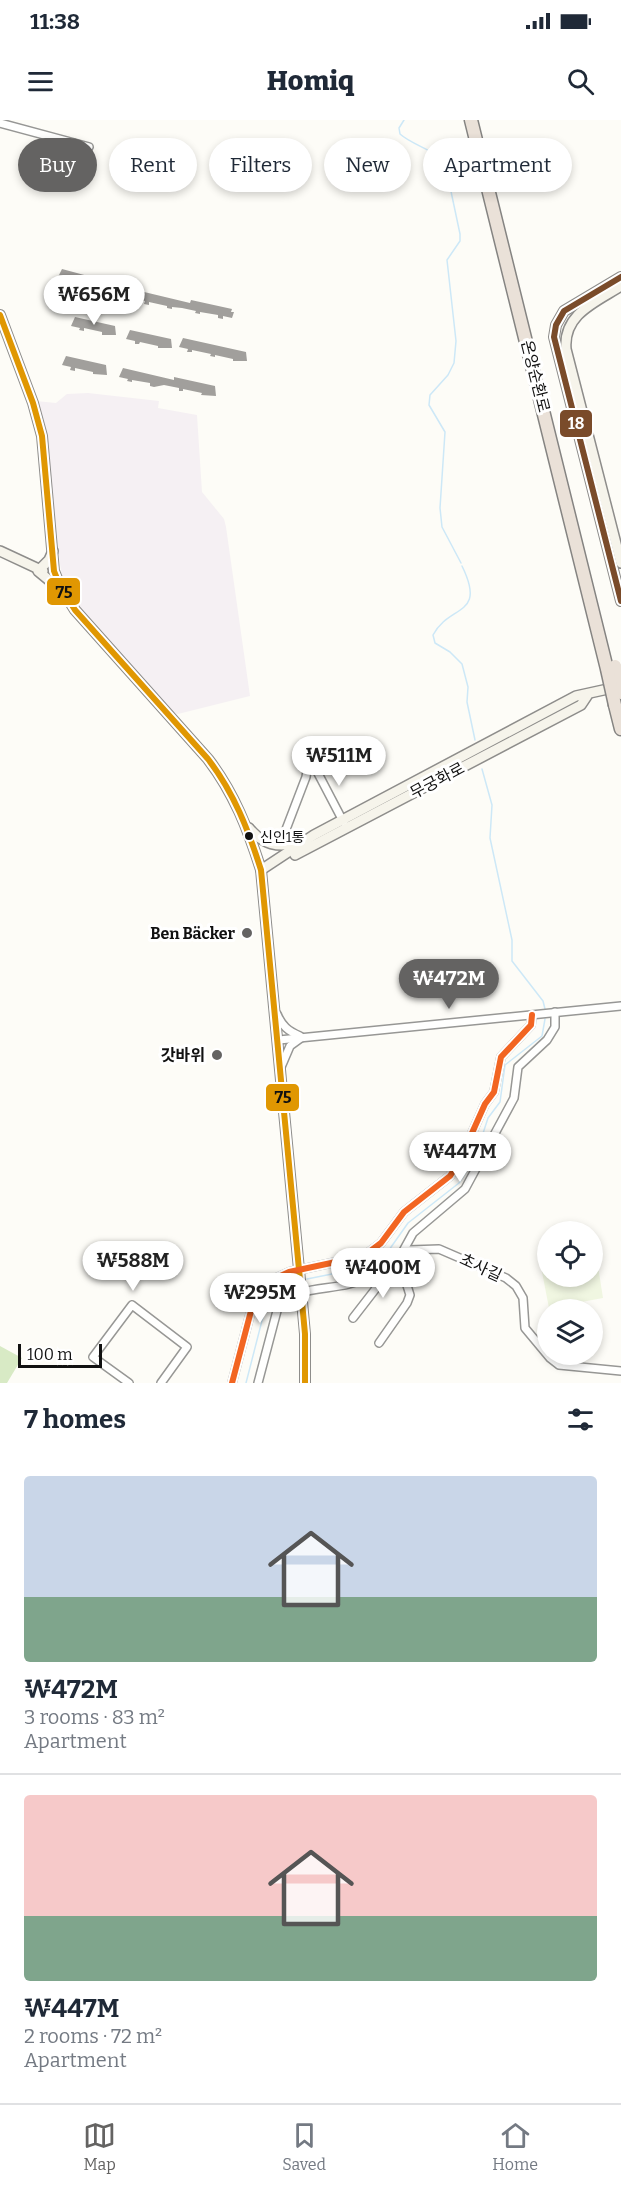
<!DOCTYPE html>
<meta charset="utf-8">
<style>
:root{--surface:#fff;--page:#f2f2f3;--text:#1f2937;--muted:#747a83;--line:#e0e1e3;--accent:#646362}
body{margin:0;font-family:Bitter,"Noto Sans KR",serif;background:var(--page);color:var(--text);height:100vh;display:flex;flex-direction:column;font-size:22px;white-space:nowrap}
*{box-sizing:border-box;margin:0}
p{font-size:20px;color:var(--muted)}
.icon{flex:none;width:33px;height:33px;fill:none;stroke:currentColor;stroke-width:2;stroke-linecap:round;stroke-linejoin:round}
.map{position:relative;height:1263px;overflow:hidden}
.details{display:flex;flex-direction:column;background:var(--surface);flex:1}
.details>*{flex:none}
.hud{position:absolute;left:18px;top:18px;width:585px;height:54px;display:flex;gap:12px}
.controls{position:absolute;left:537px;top:1101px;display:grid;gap:12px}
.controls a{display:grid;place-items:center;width:66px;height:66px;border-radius:50%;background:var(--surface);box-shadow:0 3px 9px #0003;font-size:30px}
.scale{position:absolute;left:18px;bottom:15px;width:84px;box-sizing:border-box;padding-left:6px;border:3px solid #111;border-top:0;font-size:16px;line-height:21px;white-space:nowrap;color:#111;-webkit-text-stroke:4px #fff;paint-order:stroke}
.price{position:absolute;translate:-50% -51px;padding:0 14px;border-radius:21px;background:#fff;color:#222;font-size:20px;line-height:39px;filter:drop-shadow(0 2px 3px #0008)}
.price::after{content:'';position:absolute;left:50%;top:36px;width:18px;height:14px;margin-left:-9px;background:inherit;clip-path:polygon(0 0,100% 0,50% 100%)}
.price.selected{background:var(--accent);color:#fff}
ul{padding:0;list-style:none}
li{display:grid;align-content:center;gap:12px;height:318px;padding:0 24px}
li+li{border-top:2px solid var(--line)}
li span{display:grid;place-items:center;height:186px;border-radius:6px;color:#555}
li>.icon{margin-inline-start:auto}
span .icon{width:108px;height:108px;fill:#fffc;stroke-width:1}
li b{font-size:26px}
h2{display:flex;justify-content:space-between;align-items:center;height:72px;padding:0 24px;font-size:26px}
.chip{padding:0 21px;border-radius:27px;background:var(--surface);box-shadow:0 3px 9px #0003;font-size:21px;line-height:54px}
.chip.selected{background:var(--accent);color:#fff}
.status{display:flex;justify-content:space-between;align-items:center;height:42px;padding:0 30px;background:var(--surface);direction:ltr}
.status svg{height:16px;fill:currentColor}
header{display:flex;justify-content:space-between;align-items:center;height:78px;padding:0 24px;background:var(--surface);font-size:27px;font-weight:800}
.menu{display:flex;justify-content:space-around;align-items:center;height:84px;border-top:2px solid var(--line);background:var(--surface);font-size:16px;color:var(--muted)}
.menu a{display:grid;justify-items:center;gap:3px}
.menu .selected{color:var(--accent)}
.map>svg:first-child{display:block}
.industrial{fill:#f5f0f3}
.forest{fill:#d8eac5}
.pitch{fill:#f0f6e1}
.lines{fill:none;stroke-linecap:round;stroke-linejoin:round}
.stream{stroke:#cde8f7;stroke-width:1.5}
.building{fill:#a19f9c}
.street-casing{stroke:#979795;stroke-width:10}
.secondary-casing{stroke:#8e8d8b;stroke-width:12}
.highway-casing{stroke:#858482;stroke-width:15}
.street{stroke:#fffffe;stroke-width:7}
.secondary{stroke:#f6f4eb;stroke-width:9}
.highway{stroke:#eae1d8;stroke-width:12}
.highway-bridge-casing{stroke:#858482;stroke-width:15;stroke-linecap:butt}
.highway-bridge{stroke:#eae1d8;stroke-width:12}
.bus-1-casing{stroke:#fff;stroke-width:10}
.bus-2-casing{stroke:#fff;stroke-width:10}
.bus-3-casing{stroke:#fff;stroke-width:10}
.bus-1{stroke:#e09702;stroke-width:6}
.bus-2{stroke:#7a4b2a;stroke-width:6}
.bus-3{stroke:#f26522;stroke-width:6}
.bus-dot{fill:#111;stroke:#fff;stroke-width:2}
.poi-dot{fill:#646362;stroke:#fff;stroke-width:2}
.labels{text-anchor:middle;stroke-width:6;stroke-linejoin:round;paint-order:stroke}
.bus-label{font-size:14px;fill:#111;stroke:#fff;text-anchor:start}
.street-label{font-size:16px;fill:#111;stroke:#fff}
.poi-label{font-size:16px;font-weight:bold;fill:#111;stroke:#fff;text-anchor:end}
.line-badge{stroke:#fff;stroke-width:2}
.badge-label{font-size:16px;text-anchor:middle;font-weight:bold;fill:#fff}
.pale-badge-label{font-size:16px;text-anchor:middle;font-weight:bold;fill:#111}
</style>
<div class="status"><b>11:38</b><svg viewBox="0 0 49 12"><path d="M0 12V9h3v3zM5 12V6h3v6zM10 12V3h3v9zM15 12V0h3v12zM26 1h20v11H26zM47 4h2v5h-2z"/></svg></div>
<header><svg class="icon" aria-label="menu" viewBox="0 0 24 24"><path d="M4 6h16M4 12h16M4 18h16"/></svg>Homiq<svg class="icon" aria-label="search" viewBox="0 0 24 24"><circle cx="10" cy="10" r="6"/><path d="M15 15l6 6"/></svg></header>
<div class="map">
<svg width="621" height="1263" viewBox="0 0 621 1263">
<rect width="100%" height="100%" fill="#fdfcf7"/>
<polygon class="industrial" points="88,273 159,281 158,288 197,295 202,372 224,399 226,407 250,576 174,595 89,500 70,476 63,462 60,444 47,325 36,281 56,283 67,274"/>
<polygon class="forest" points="0,1226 22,1238 7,1263 0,1263"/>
<polygon class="pitch" points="597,1140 603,1178 549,1188 542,1152 547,1150 548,1156 592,1156 593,1141"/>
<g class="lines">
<g class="stream">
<path d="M404,0L399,8L400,14C412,25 437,31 445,43L460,114V121L447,140L456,221L454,243L448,255L430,275L429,285L445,312L440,388L442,407L461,443"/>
<path d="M462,446C487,497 449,484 433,515L435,523L450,532L462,544L468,567L467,582L475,620"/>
<polyline points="482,649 492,685 490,718 512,820 512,841 543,881 545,889"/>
<polyline points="307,1159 362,1148 377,1141 389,1130 408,1103 459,1063 476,1035 488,998 500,982 505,945 542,916 545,899"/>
<polyline points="246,1263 266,1185 269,1179 285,1164"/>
</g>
</g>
<g class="building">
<polygon points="62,149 125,166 126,175 116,173 116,176 111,175 112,173 103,170 103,168 89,168 89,165 71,160 71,163 66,162 67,159 58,157"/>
<polygon points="140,171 190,183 191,180 232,189 231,192 234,192 232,198 223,196 223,199 218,198 218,195 200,192 200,194 195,193 196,191 182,188 172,187 172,189 167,188 167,186 149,182 149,185 144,184 145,181 136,179"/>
<polygon points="75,197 115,206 116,215 102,215 102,212 84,208 84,211 79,210 80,208 71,206"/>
<polygon points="130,210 171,219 172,228 158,228 158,226 140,222 139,224 135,224 135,221 126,219"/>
<polygon points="183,218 246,232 247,241 233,241 233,239 215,235 215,237 210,236 211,234 192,230 192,232 187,232 188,229 179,227"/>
<polygon points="66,236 106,245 107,255 93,254 93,252 75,248 75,251 70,250 71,247 62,245"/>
<polygon points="123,248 174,260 174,257 215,266 216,276 201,275 202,273 183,269 183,271 179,271 179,268 164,265 154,267 150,266 150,263 132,260 132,262 127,261 128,259 119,257"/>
</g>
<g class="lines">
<defs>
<g id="street">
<polyline points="0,3 89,27"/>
<polyline points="310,638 344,703"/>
<polyline points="280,725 306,657 309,638"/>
<path d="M277,894C282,906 288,911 300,916"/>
<polyline points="279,920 621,886"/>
<polyline points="281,947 290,926 301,918"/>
<polyline points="402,1133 413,1113 465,1069 514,978 518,947 547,920 555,907 555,892"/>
<polyline points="353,1198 384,1158 388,1148 402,1133 410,1130 439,1129 506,1158 516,1166 523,1178 525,1208 550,1238 559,1245 621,1251"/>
<polyline points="379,1223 407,1183 410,1175 398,1137"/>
<polyline points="129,1263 93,1237 132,1185 187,1227 161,1263"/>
<polyline points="232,1263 251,1191 261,1170 274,1159 289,1152 364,1136 381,1123 404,1092 450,1056 459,1042 485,984 494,972 501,937 531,905 532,895"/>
<path d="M258,1263L278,1187C293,1167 326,1170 349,1164C363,1160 375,1154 388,1148"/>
</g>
<g id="secondary">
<polyline points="621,157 564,191 556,205 554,217 621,481"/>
<path d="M621,166C596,182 563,194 566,229L621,443"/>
<path d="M0,195L33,283L42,316L54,451L60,466L75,490L208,639C234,673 248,709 261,750L300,1160L305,1214V1263"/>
<polyline points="0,431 43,451"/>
<polyline points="53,431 49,440 38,451 61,470"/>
<path d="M249,708C262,724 279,729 298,722"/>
<polyline points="295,735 581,585 587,576"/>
<polyline points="261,750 314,715 576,576 617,567"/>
</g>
<g id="highway">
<polyline points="471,0 607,549"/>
<polyline points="615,585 621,609"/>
</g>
</defs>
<use href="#street" class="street-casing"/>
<use href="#secondary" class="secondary-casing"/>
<use href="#highway" class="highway-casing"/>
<use href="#street" class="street"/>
<use href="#secondary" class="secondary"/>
<use href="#highway" class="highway"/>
<defs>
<g id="highway-bridge">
<polyline points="615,546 621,573"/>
<polyline points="607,549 615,585"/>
</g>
</defs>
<use href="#highway-bridge" class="highway-bridge-casing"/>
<use href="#highway-bridge" class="highway-bridge"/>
<defs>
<path id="bus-1" d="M0,195L33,283L42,316L54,451L60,466L75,490L208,639C234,673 248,709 261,750L300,1160L305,1214V1263"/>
<polyline id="bus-2" points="621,157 564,191 556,205 554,217 621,481"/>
<polyline id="bus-3" points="232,1263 251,1191 261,1170 274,1159 289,1152 364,1136 381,1123 404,1092 450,1056 459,1042 485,984 494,972 501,937 531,905 532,895"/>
</defs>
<use href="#bus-1" class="bus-1-casing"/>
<use href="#bus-2" class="bus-2-casing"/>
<use href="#bus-3" class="bus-3-casing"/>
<use href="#bus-1" class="bus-1"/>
<use href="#bus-2" class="bus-2"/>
<use href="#bus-3" class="bus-3"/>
</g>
<circle class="bus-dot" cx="249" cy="716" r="5"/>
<g class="poi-dot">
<circle cx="247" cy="813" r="6"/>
<circle cx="217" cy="935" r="6"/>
</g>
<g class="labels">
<g class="bus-label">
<text x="260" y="722">신인1통</text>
</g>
<g class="street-label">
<text transform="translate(536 256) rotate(76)" y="6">온양순환로</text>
<text transform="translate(437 660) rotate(-28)" y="6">무궁화로</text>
<text transform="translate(481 1147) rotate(25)" y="6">초사길</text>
</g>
<g class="poi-label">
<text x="235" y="819">Ben Bäcker</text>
<text x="205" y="941">갓바위</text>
</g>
</g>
<g class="line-badge">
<rect x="559" y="289" width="34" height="29" rx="6" fill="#7a4b2a"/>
<rect x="46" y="457" width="35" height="29" rx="6" fill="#e09702"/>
<rect x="265" y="963" width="35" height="29" rx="6" fill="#e09702"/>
</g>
<g class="badge-label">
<text x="576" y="309">18</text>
</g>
<g class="pale-badge-label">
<text x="64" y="478">75</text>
<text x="283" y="983">75</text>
</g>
</svg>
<div class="controls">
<a><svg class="icon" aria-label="locate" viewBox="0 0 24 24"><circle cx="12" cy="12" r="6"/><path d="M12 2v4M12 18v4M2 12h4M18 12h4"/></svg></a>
<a><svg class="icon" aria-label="layers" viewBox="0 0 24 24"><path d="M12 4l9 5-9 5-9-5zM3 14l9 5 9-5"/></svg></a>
</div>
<div class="scale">100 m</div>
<b class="price" style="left:94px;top:206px">₩656M</b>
<b class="price" style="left:339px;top:667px">₩511M</b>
<b class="price selected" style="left:449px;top:890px">₩472M</b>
<b class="price" style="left:460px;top:1063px">₩447M</b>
<b class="price" style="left:133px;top:1172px">₩588M</b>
<b class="price" style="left:383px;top:1179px">₩400M</b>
<b class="price" style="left:260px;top:1204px">₩295M</b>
<div class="hud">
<a class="chip selected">Buy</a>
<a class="chip">Rent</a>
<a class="chip">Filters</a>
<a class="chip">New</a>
<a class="chip">Apartment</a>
</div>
</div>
<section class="details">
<h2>7 homes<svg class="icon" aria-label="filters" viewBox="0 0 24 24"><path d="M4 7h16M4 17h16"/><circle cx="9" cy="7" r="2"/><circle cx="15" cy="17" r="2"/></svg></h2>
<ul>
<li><span style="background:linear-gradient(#c9d6e8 65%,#7fa58c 0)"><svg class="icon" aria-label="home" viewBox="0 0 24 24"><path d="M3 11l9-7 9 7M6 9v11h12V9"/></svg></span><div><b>₩472M</b><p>3 rooms · 83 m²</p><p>Apartment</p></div></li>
<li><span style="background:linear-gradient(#f6c9c9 65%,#7fa58c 0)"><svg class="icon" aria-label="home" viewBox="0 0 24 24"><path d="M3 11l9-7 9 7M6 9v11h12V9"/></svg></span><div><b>₩447M</b><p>2 rooms · 72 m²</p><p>Apartment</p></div></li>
</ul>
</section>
<nav class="menu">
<a class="selected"><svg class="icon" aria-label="map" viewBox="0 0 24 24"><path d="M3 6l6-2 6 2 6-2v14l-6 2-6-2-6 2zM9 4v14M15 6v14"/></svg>Map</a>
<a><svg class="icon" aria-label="saved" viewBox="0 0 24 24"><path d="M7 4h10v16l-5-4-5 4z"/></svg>Saved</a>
<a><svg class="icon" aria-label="home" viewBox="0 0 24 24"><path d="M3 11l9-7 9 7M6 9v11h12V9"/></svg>Home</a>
</nav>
